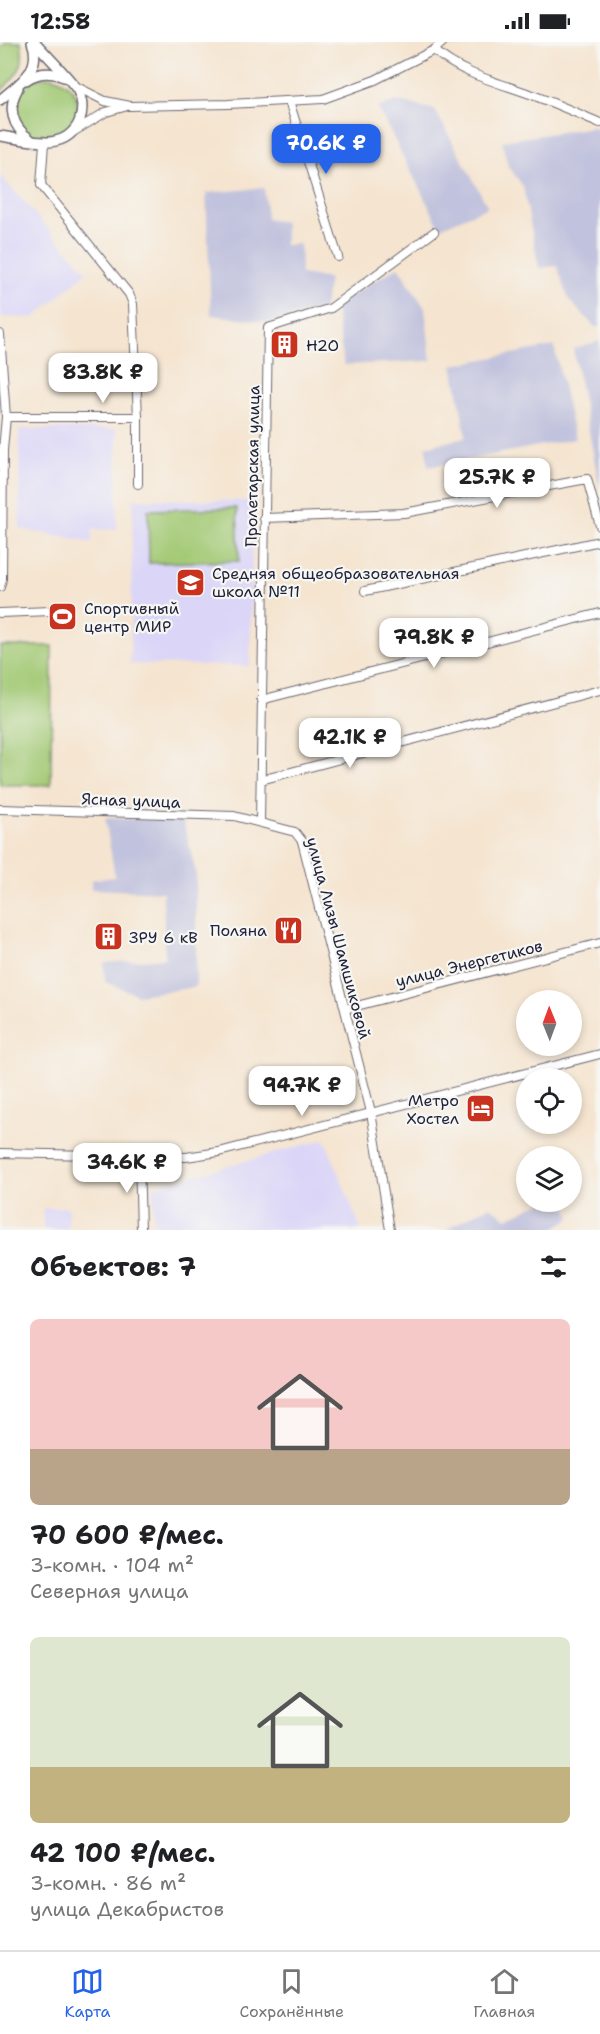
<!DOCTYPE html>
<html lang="ru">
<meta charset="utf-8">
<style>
:root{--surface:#fff;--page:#f6f6f6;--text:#202124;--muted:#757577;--line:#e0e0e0;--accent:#2563eb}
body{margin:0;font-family:"Shantell Sans",sans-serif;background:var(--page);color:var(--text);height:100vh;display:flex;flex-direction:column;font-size:22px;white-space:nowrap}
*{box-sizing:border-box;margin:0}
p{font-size:20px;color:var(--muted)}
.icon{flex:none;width:33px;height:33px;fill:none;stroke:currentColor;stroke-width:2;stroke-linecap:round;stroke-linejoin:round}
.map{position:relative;height:1188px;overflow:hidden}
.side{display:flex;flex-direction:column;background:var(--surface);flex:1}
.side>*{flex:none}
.needle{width:39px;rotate:359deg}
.fabs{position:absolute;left:516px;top:948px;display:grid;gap:12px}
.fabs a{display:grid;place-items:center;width:66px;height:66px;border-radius:50%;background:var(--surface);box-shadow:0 3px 9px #0003;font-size:30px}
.price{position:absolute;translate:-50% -51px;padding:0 14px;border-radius:12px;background:#fff;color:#222;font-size:20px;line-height:39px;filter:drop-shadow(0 2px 3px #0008)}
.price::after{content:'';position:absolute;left:50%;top:36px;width:18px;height:14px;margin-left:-9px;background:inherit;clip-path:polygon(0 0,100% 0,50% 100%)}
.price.on{background:var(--accent);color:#fff}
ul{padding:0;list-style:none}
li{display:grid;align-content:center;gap:12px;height:318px;padding:0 30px}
li span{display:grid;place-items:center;height:186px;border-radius:9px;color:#555}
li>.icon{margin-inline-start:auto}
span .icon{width:108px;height:108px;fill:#fffc;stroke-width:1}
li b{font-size:26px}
h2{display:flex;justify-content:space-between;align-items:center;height:72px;padding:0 30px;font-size:26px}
.status{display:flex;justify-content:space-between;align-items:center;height:42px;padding:0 30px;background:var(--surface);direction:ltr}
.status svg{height:16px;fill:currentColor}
.tab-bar{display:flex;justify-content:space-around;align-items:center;height:84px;border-top:2px solid var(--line);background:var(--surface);font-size:16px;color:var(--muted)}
.tab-bar a{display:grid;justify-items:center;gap:3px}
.tab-bar .on{color:var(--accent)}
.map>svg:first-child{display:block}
.built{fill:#dbd6f7}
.industrial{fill:#c1c2dd}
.green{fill:#a3c974;stroke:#627658;stroke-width:1.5}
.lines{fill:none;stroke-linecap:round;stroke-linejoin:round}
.minor-casing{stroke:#6c666f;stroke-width:10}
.major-casing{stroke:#6c666f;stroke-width:12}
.minor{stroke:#fff;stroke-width:8}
.major{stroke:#fff;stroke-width:9}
.labels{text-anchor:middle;stroke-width:4.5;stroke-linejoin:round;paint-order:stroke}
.poi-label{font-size:16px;fill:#22223b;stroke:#f6f6f2;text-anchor:start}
.street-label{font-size:16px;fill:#22223b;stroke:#f6f6f2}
</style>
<div class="status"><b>12:58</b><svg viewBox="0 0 49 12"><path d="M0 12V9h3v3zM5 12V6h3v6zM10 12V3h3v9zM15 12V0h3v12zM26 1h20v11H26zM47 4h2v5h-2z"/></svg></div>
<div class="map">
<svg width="600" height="1188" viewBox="0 0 600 1188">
<rect width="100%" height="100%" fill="#f6f6f2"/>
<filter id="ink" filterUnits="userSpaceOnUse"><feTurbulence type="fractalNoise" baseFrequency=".0167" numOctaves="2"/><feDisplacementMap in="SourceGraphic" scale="12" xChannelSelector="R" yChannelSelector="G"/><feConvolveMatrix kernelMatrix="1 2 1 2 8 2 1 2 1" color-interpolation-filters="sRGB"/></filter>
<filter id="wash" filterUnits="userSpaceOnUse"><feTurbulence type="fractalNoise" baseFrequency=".008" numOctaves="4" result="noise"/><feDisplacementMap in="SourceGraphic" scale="24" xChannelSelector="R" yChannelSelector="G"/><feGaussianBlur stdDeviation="1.35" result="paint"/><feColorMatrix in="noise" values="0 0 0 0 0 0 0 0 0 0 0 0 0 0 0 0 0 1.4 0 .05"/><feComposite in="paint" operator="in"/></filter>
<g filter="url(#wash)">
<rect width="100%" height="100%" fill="#f5e4cf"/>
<g class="built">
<polygon points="0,133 87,230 34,276 0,275"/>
<polygon points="19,387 117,387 117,487 92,488 92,501 20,487"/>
<polygon points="133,457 253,459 250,624 130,622"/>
<polygon points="325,1097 361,1188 154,1188 153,1145"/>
<polygon points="68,1165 68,1188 43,1188 43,1166"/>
</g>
<g class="industrial">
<polygon points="396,59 435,68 488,165 440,186 378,66"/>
<polygon points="593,85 600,87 600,285 595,285 569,258 557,224 539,226 523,144 508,124 502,99"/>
<polygon points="264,146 267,177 285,180 285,203 300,202 301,232 329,237 324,266 269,280 211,273 206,151"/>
<polygon points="398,225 425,266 431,319 344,323 335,263"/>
<polygon points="600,299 600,446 573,307"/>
<polygon points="554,304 575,397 428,425 426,405 466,395 453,323"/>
<polygon points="105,776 183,778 196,831 196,945 138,953 105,940 104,921 165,916 163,850 91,847 91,838 115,835"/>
<polygon points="542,1160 564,1160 571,1176 550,1188 445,1188 490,1164 507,1176"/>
</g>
<g class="green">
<path d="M7,0H21C26,27 17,32 0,50V6Z"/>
<circle cx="47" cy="66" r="31"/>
<polygon points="237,466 239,519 149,521 148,468"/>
<polygon points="0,604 52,604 51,743 0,743"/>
</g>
</g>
<g filter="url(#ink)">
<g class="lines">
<defs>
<g id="minor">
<polyline points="434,8 443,0"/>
<path d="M75,44L105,59L130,64L228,62L323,57L375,38L434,8C462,33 501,41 535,54C557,62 579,72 600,81"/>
<polyline points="289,59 338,215"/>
<polyline points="73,90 106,70 124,65"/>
<polyline points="0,292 6,375 3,408 2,537 0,545"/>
<polyline points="6,375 138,375 133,262 129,252 41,143 44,101"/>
<polyline points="138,375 138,442"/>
<polyline points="264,476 404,471 587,437 600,484"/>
<polyline points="365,549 600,499"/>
<polyline points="0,571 51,569"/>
<polyline points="261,658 600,571"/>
<polyline points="261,738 600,648"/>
<polyline points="0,767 234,774 295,790 302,799 371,1070 390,1188"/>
<polyline points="260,779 268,286 331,266 434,190"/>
<polyline points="345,967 600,901"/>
<polyline points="0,1111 186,1115 219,1110 600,1012"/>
<polyline points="139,1115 141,1188"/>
</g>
<g id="major">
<path d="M26,38C38,30 50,29 64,35"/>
<path d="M18,46C7,65 12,85 30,97"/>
<path d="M0,58C18,42 43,29 32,0"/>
<path d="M0,94C27,97 64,112 79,80C83,70 83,59 78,49C70,36 46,13 35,0"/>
</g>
</defs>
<use href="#minor" class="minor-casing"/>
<use href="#major" class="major-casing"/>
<use href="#minor" class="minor"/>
<use href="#major" class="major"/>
</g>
</g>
<defs>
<symbol id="building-square" viewBox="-11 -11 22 22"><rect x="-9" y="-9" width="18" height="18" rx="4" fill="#c8321e" stroke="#f6f6f2"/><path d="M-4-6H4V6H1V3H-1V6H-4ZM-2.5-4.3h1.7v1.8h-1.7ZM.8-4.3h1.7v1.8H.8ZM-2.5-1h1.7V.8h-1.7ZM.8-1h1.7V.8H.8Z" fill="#fff"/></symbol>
<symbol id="school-square" viewBox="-11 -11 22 22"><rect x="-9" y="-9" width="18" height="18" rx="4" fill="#c8321e" stroke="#f6f6f2"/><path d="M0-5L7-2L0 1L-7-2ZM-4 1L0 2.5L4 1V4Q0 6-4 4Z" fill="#fff"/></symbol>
<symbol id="stadium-square" viewBox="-11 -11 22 22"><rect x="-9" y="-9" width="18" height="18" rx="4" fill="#c8321e" stroke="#f6f6f2"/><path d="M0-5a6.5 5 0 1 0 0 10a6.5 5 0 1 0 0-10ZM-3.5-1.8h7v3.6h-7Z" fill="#fff"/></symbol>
<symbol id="restaurant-square" viewBox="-11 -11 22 22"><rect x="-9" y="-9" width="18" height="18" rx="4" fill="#c8321e" stroke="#f6f6f2"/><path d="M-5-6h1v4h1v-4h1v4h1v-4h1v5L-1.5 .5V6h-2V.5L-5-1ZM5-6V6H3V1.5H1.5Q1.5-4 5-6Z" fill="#fff"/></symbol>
<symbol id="hotel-square" viewBox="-11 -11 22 22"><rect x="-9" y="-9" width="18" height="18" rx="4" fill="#c8321e" stroke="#f6f6f2"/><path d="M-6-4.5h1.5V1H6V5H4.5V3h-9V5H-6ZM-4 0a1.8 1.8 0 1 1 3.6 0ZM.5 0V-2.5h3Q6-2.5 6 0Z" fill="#fff"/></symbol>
</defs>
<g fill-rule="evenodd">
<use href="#building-square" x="268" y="286" width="33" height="33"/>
<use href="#school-square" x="174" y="524" width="33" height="33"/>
<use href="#stadium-square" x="46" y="558" width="33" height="33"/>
<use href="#restaurant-square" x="272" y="872" width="33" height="33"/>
<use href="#building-square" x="92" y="878" width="33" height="33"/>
<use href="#hotel-square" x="464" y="1050" width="33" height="33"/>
</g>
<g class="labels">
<g class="poi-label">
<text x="306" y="309">Н2О</text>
<text x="212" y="537">Средняя общеобразовательная<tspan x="212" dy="18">школа №11</tspan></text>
<text x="84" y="572">Спортивный<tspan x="84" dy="18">центр МИР</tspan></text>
<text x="267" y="894" text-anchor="end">Поляна</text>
<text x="129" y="901">ЗРУ 6 кВ</text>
<text x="459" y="1064" text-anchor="end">Метро<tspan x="459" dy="18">Хостел</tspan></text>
</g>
<g class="street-label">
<text transform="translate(252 424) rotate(-89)" y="6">Пролетарская улица</text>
<text transform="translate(131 758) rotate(2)" y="6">Ясная улица</text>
<text transform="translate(339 896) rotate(75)" y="6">улица Лизы Шамшиковой</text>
<text transform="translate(469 921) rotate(-14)" y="6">улица Энергетиков</text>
</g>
</g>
</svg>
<div class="fabs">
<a><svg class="needle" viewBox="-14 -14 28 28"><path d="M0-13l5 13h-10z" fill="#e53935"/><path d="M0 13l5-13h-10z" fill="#757577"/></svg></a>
<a><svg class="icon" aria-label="locate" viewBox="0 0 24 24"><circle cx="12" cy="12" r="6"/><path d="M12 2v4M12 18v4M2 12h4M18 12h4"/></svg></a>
<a><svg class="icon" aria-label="layers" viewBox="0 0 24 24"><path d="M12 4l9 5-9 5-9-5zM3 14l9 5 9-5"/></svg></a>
</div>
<b class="price on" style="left:326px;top:133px">70.6K ₽</b>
<b class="price" style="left:103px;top:362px">83.8K ₽</b>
<b class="price" style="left:497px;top:467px">25.7K ₽</b>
<b class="price" style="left:434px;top:627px">79.8K ₽</b>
<b class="price" style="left:350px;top:727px">42.1K ₽</b>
<b class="price" style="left:302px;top:1075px">94.7K ₽</b>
<b class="price" style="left:127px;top:1152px">34.6K ₽</b>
</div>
<section class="side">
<h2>Объектов: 7<svg class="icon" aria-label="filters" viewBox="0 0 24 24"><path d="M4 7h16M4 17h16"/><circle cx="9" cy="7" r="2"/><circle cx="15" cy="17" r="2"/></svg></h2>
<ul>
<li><span style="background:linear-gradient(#f6c9c9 70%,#b9a48a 0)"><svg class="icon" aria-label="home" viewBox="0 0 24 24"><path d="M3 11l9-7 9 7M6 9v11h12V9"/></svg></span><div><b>70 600 ₽/мес.</b><p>3-комн. · 104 m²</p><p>Северная улица</p></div></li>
<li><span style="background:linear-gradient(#dfe7d0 70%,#c2b280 0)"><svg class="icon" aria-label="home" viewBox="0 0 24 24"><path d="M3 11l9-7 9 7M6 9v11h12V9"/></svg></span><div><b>42 100 ₽/мес.</b><p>3-комн. · 86 m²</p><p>улица Декабристов</p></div></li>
</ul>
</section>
<nav class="tab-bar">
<a class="on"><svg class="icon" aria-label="map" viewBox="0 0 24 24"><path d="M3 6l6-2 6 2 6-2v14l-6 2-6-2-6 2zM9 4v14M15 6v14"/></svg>Карта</a>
<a><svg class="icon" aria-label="saved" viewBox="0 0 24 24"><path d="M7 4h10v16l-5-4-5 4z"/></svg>Сохранённые</a>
<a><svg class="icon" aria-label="home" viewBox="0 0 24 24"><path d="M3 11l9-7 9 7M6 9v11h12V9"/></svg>Главная</a>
</nav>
